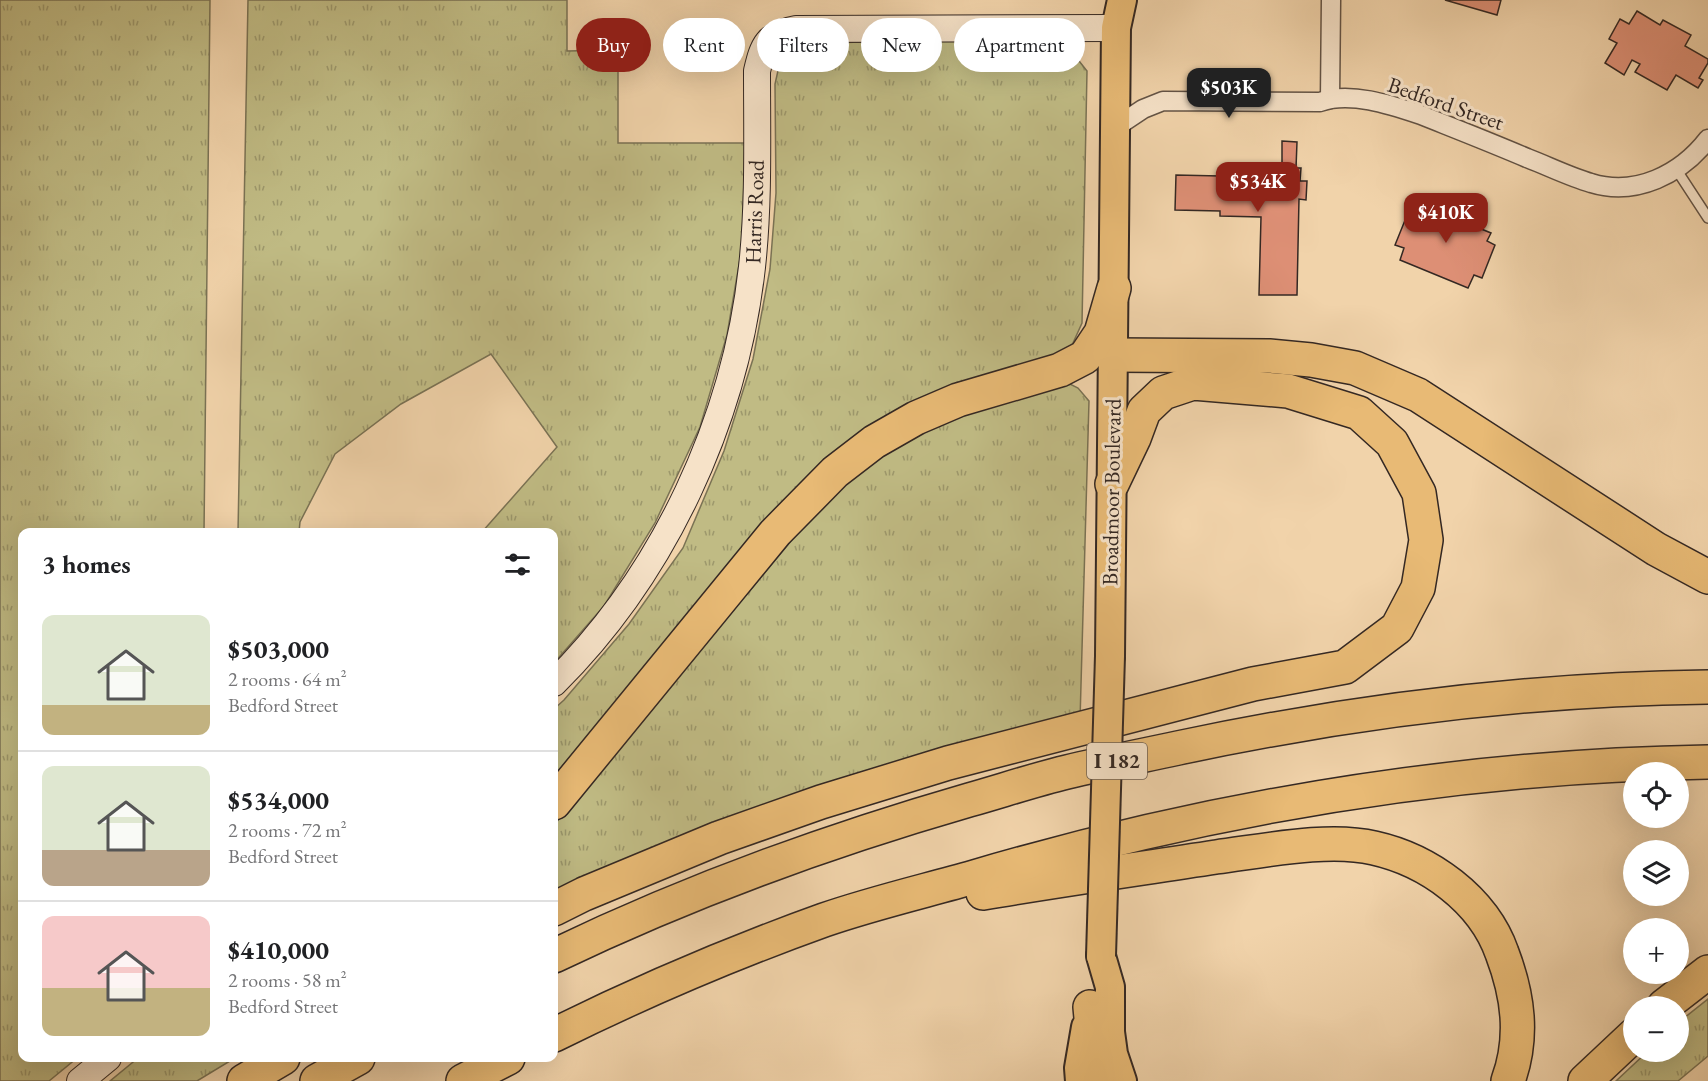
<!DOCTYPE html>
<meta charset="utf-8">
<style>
:root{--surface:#fff;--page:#f2f2f2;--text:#202124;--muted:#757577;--line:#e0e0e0;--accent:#8f2418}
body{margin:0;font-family:"EB Garamond",serif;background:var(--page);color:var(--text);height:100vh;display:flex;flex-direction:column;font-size:22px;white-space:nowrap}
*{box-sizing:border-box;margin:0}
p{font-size:20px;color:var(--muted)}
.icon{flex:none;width:33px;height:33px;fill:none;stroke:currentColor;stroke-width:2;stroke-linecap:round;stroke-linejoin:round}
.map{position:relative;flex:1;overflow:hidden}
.drawer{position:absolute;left:18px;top:528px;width:540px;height:534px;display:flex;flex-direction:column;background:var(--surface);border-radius:12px;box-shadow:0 6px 24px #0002}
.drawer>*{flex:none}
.top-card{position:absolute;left:576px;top:18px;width:570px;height:54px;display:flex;gap:12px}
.tools{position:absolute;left:1623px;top:762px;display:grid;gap:12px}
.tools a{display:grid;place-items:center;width:66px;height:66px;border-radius:50%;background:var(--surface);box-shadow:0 6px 24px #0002;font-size:30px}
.price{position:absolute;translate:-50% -51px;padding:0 14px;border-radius:12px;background:var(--accent);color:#fff;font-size:20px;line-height:39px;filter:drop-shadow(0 2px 3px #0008)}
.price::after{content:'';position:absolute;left:50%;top:36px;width:18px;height:14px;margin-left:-9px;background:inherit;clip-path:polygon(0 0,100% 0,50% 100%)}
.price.current{background:#222;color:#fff}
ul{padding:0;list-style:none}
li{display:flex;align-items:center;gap:18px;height:150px;padding:0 24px}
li+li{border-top:2px solid var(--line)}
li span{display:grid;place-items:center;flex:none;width:168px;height:120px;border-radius:12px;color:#555}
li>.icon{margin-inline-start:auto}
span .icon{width:72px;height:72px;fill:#fffc;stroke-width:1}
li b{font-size:26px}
h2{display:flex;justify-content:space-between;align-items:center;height:72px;padding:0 24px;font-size:26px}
.pill{padding:0 21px;border-radius:27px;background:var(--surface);box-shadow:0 6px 24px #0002;font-size:21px;line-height:54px}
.pill.current{background:var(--accent);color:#fff}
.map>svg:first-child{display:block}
.grass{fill:url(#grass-tufts);stroke:#7a7254;stroke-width:1.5}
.building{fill:#dd8f75;stroke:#342823;stroke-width:1.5}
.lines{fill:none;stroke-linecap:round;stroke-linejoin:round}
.lane-casing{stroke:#635345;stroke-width:12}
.street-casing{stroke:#635345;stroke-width:21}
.secondary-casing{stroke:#342823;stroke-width:28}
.primary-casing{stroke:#342823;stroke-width:32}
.highway-casing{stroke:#342823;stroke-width:36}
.lane{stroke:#f6e2c8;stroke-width:9}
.street{stroke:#f6e2c8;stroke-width:18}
.secondary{stroke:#f6e2c8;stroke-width:26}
.primary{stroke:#e8ba75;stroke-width:28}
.highway{stroke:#e8ba75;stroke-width:33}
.primary-bridge-casing{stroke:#342823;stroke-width:32;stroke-linecap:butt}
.primary-bridge{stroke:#e8ba75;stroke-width:28}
.labels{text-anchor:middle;stroke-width:6;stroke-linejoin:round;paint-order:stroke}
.shield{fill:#f6e2c8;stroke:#6e6054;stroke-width:1.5}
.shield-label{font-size:21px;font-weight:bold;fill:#342823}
.street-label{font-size:22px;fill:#342823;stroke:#f6e2c8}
</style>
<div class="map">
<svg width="1708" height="1081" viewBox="0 0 1708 1081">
<defs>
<pattern id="grass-tufts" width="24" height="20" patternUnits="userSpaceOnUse" patternTransform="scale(1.5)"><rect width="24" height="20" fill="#c0bb84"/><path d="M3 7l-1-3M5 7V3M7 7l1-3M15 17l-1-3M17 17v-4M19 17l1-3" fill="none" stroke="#9d986c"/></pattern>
</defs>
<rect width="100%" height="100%" fill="#f1d3aa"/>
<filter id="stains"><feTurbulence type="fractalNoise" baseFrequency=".00333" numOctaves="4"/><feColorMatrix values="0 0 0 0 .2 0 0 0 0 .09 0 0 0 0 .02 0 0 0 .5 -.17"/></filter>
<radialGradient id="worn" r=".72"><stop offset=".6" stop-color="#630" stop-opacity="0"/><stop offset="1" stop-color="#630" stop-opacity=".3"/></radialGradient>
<g class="grass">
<polygon points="0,0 210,0 204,532 22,532 22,1058 77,1058 49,1081 0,1081"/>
<polygon points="248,0 567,0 567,51 618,50 618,143 745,143 742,247 727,335 700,427 655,523 604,606 554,663 554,532 482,532 557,447 491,354 401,404 335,454 300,522 299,532 238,532"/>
<polygon points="1051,39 1072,52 1087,71 1082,323 1068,354 902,412 554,783 554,709 564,700 629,624 683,548 724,451 753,359 770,269 776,193 775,84 779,66 790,54 810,43"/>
<polygon points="1064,381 1078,388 1089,401 1080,720 554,905 554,825 622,744 681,668 753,587 819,507 859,471 950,413"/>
<polygon points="1708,999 1708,1056 1678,1081 1616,1081 1647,1052 1678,1052 1679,1022"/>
<polygon points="138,1058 235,1058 197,1081 110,1081"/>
</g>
<g class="building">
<polygon points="1445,0 1501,0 1497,15"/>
<polygon points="1637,11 1660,25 1663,20 1691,35 1685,46 1708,59 1708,63 1699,78 1703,80 1698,88 1676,75 1667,90 1635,72 1640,64 1632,60 1624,75 1605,63 1617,43 1609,39 1620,19 1629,24"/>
<polygon points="1282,141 1297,142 1296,168 1301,168 1300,181 1307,181 1306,200 1299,199 1297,295 1259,295 1261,217 1220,216 1220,211 1175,210 1176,175 1265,177 1265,166 1282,166"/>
<polygon points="1422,202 1447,213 1450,205 1478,216 1474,226 1491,233 1487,241 1495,245 1482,278 1474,275 1468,288 1400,260 1404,248 1395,245 1410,208 1418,211"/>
</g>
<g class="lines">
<defs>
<polyline id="lane" points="1676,169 1708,218"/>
<g id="street">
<polyline points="1330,99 1331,0"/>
<path d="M1116,127L1143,109L1163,101L1320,102C1350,91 1391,105 1421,115C1456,129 1492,143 1527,158C1548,166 1570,177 1591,183C1636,197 1681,174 1708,139"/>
</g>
<g id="secondary">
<path d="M554,683C664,574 735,421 752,267C759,203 757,137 757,71C763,45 767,34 796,29L1116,28"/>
<polyline points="80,1081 108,1058"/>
</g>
<g id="primary">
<polyline points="1110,656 1116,28 1122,0"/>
<polyline points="1101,956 1110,987 1110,1032 1113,1054 1122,1081"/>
<polyline points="1080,1081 1079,1068 1086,1027"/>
</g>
<g id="highway">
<polyline points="1113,355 1269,356 1311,360 1355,368 1418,395 1656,549 1708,577"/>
<polyline points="554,803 775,533 835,472 874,442 916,418 958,400 1060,370 1085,357 1101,333 1114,288"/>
<path d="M983,893C1060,880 1138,869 1216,857C1263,851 1329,837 1374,848C1428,860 1483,899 1502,953C1518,995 1524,1037 1508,1081"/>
<polyline points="554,909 584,894 719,838 821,802 948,763 1253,684 1345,667 1397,628 1418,588 1426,540 1419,493 1392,443 1359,413 1288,391 1193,383 1163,393 1144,411 1134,438 1112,484"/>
<path d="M554,956C687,892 827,841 969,800C1001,791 1034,780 1067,772C1104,763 1141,756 1178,748C1352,711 1530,689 1708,687"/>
<polyline points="1664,1006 1708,972"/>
<polyline points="1090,1007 1097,1081"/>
<path d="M554,1035C641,992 732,953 824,920C873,903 925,891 974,877C1213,807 1459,766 1708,762"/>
<polyline points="244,1081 283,1058"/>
<polyline points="317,1081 358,1058"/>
<polyline points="463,1081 508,1058"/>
<polyline points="1585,1081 1634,1035"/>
</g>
</defs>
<use href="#lane" class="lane-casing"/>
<use href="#street" class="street-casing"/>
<use href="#secondary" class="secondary-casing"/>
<use href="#primary" class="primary-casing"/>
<use href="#highway" class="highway-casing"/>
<use href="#lane" class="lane"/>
<use href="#street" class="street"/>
<use href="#secondary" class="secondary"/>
<use href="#primary" class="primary"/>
<use href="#highway" class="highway"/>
<defs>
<polyline id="primary-bridge" points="1101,956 1110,656"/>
</defs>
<use href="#primary-bridge" class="primary-bridge-casing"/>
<use href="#primary-bridge" class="primary-bridge"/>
</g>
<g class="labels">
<rect class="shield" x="1087" y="743" width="60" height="36" rx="4.5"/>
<g class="shield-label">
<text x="1117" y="768">I 182</text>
</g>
<g class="street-label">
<text transform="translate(1446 103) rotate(19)" y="8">Bedford Street</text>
<text transform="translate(754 212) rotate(-88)" y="8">Harris Road</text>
<text transform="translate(1111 492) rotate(-89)" y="8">Broadmoor Boulevard</text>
</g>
</g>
<rect width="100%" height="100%" filter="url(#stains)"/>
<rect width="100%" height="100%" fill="url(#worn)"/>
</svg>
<div class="tools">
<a><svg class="icon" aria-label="locate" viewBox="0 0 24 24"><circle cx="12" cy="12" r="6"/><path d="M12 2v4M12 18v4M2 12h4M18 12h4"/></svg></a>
<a><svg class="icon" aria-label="layers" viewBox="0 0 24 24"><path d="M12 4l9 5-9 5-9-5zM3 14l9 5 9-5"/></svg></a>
<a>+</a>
<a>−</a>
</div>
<b class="price current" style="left:1229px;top:119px">$503K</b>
<b class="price" style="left:1258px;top:213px">$534K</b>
<b class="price" style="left:1446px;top:244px">$410K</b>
<div class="top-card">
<a class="pill current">Buy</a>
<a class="pill">Rent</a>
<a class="pill">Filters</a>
<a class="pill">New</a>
<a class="pill">Apartment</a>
</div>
<section class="drawer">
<h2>3 homes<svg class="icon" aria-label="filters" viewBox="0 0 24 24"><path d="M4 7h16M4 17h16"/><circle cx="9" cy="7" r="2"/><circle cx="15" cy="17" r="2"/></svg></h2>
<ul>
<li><span style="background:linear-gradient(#dfe7d0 75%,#c2b280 0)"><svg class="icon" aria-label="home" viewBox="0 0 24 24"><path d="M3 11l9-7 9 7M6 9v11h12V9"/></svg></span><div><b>$503,000</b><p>2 rooms · 64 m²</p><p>Bedford Street</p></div></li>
<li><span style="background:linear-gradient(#dfe7d0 70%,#b9a48a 0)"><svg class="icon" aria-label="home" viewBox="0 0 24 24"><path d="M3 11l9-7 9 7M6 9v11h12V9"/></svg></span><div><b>$534,000</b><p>2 rooms · 72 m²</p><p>Bedford Street</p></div></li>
<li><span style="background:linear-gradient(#f6c9c9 60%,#c2b280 0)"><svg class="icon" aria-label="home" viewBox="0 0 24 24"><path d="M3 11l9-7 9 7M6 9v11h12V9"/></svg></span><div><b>$410,000</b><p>2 rooms · 58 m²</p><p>Bedford Street</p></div></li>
</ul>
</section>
</div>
